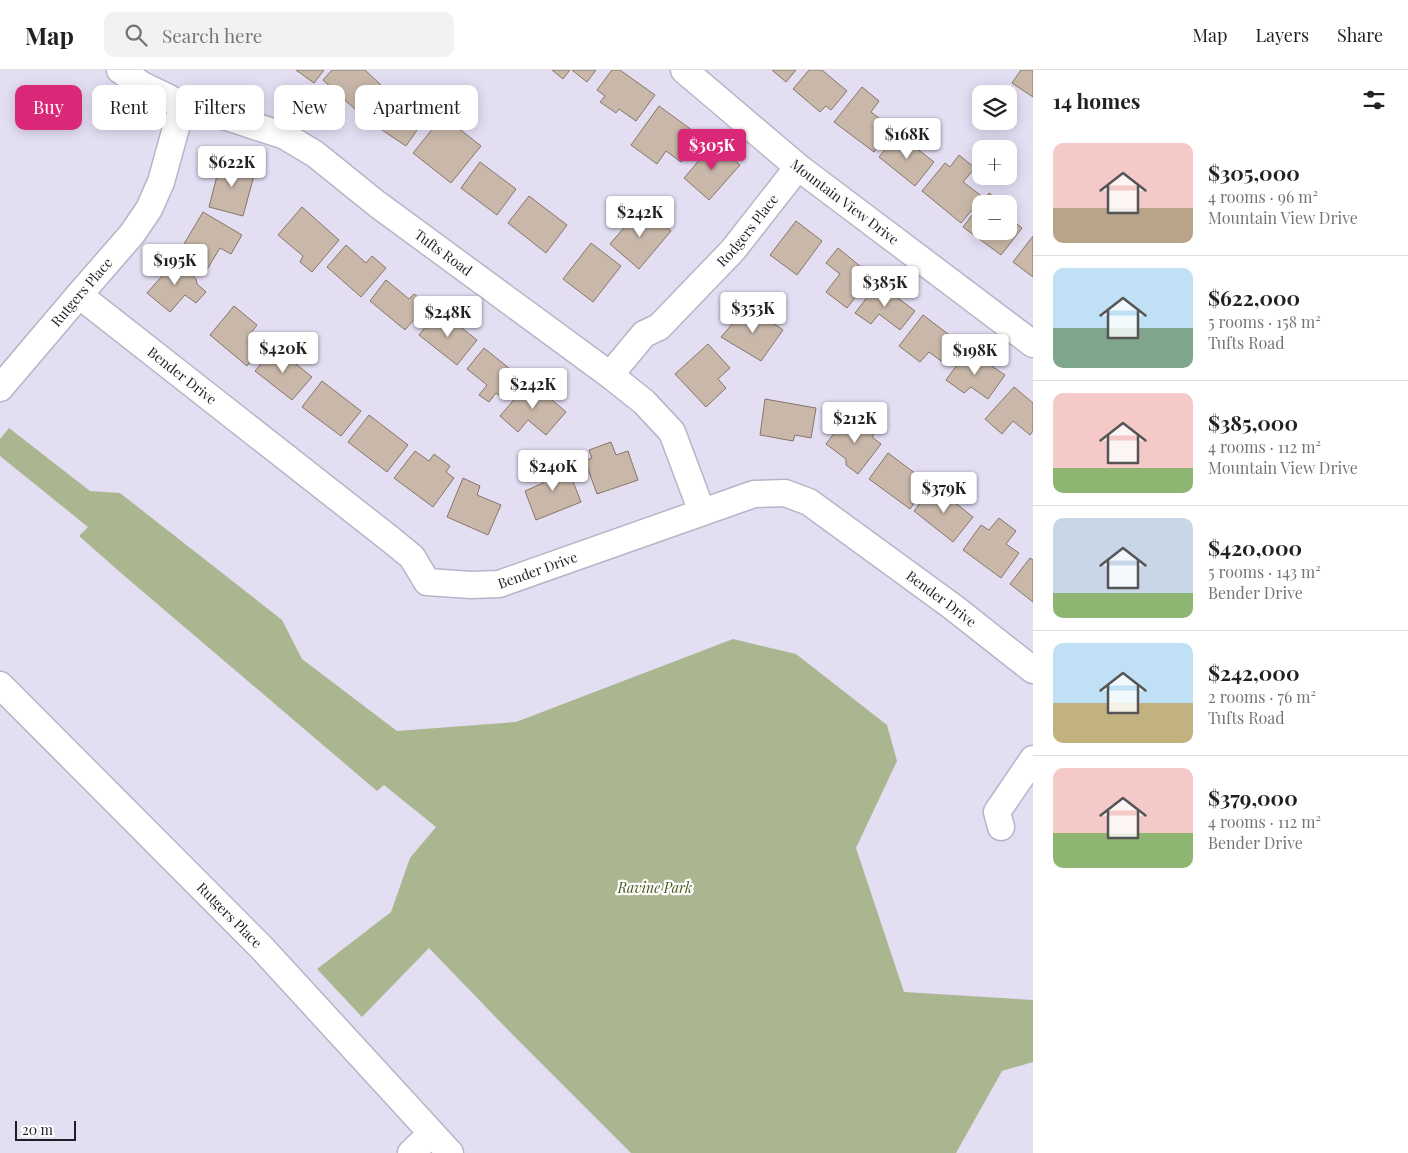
<!DOCTYPE html>
<meta charset="utf-8">
<style>
:root{--surface:#fff;--page:#f2f2f2;--text:#202124;--muted:#757577;--line:#e0e0e0;--accent:#db2777}
body{margin:0;font-family:"Playfair Display",serif;background:var(--page);color:var(--text);height:100vh;display:flex;flex-direction:column;font-size:19px;white-space:nowrap}
*{box-sizing:border-box;margin:0}
p{font-size:16px;color:var(--muted)}
.icon{flex:none;width:28px;height:28px;fill:none;stroke:currentColor;stroke-width:2;stroke-linecap:round;stroke-linejoin:round}
.map{position:relative;flex:1;overflow:hidden}
.drawer{display:flex;flex-direction:column;background:var(--surface);width:375px}
.drawer>*{flex:none}
.guide{position:absolute;left:15px;top:15px;width:475px;height:45px;display:flex;gap:10px}
.tools{position:absolute;left:972px;top:15px;display:grid;gap:10px}
.tools a{display:grid;place-items:center;width:45px;height:45px;border-radius:10px;background:var(--surface);box-shadow:0 2px 12px #0003;font-size:25px}
.scale{position:absolute;left:15px;bottom:12px;width:61px;box-sizing:border-box;padding-left:5px;border:2px solid #201e25;border-top:0;font-size:14px;line-height:18px;white-space:nowrap;color:#201e25;-webkit-text-stroke:4px #fff;paint-order:stroke}
.price{position:absolute;translate:-50% -42px;padding:0 11px;border-radius:5px;background:#fff;color:#222;font-size:16px;line-height:32px;filter:drop-shadow(0 1px 2px #0008)}
.price::after{content:'';position:absolute;left:50%;top:30px;width:15px;height:11px;margin-left:-8px;background:inherit;clip-path:polygon(0 0,100% 0,50% 100%)}
.price.selected{background:var(--accent);color:#fff}
ul{padding:0;list-style:none}
li{display:flex;align-items:center;gap:15px;height:125px;padding:0 20px}
li+li{border-top:1px solid var(--line)}
li span{display:grid;place-items:center;flex:none;width:140px;height:100px;border-radius:10px;color:#555}
li>.icon{margin-inline-start:auto}
span .icon{width:60px;height:60px;fill:#fffc;stroke-width:1}
li b{font-size:21px}
h2{display:flex;justify-content:space-between;align-items:center;height:60px;padding:0 20px;font-size:21px}
.chip{padding:0 18px;border-radius:10px;background:var(--surface);box-shadow:0 2px 12px #0003;font-size:18px;line-height:45px}
.chip.selected{background:var(--accent);color:#fff}
header{display:flex;align-items:center;gap:30px;box-sizing:border-box;height:70px;padding:0 25px;background:var(--surface);border-bottom:1px solid var(--line)}
header strong{font-size:24px}
nav{display:flex;gap:28px;margin-inline-start:auto;font-size:18px}
.search{width:350px;height:45px;background:var(--page);display:flex;align-items:center;gap:12px;box-sizing:border-box;padding:0 18px;border-radius:10px;color:var(--muted);font-size:19px}
main{display:flex;flex:1;min-height:0}
.map>svg:first-child{display:block}
.green{fill:#aab68f}
.building{fill:#c9b8a9;stroke:#867668}
.lines{fill:none;stroke-linecap:round;stroke-linejoin:round}
.minor-casing{stroke:#b9b3c7;stroke-width:29}
.minor{stroke:#fff;stroke-width:26}
.labels{text-anchor:middle;stroke-width:4.5;stroke-linejoin:round;paint-order:stroke}
.street-label{font-size:14px;fill:#201e25;stroke:#fff}
.park-label{font-size:14px;font-style:italic;fill:#4a5919;stroke:#fff}
</style>
<header>
<strong>Map</strong>
<div class="search"><svg class="icon" aria-label="search" viewBox="0 0 24 24"><circle cx="10" cy="10" r="6"/><path d="M15 15l6 6"/></svg>Search here</div>
<nav><a>Map</a><a>Layers</a><a>Share</a></nav>
</header>
<main>
<div class="map">
<svg width="1033" height="1083" viewBox="0 0 1033 1083">
<rect width="100%" height="100%" fill="#e4def3"/>
<polygon class="green" points="9,358 90,421 120,423 282,550 302,589 397,661 516,652 733,569 796,584 887,655 897,691 856,778 904,922 1033,930 1033,992 1002,1001 956,1083 631,1083 509,961 429,878 362,947 317,899 391,842 410,788 436,757 384,715 377,721 121,503 79,466 88,457 0,386 0,369"/>
<g class="building">
<polygon points="296,0 324,0 314,13"/>
<polygon points="332,0 365,0 381,15 357,41 323,10"/>
<polygon points="552,0 570,0 563,9"/>
<polygon points="572,0 596,0 587,12"/>
<polygon points="612,0 620,0 655,25 636,51 619,39 616,43 600,32 605,26 597,20"/>
<polygon points="772,0 796,0 786,12"/>
<polygon points="809,0 822,0 847,21 831,40 826,36 820,42 793,19"/>
<polygon points="1021,0 1033,0 1033,27 1012,13"/>
<polygon points="862,17 879,31 871,42 892,58 874,82 834,52"/>
<polygon points="387,20 426,47 406,76 367,50"/>
<polygon points="659,36 700,66 681,92 666,81 657,94 631,75"/>
<polygon points="443,46 481,76 451,113 413,83"/>
<polygon points="898,64 934,92 915,116 879,87"/>
<polygon points="714,73 740,95 709,130 684,108"/>
<polygon points="959,85 975,98 963,112 983,127 961,153 922,121 945,93 950,97"/>
<polygon points="221,90 256,98 243,146 209,137"/>
<polygon points="480,92 516,119 497,145 461,118"/>
<polygon points="989,123 1004,134 981,134 981,161 1009,161 1009,148 1022,158 1001,185 963,157"/>
<polygon points="529,126 567,155 546,183 508,153"/>
<polygon points="302,137 339,170 312,202 300,192 303,186 278,165"/>
<polygon points="642,137 671,161 639,199 610,174"/>
<polygon points="203,142 242,165 231,184 220,178 206,201 178,184"/>
<polygon points="796,151 822,171 797,205 770,185"/>
<polygon points="1033,166 1033,207 1013,192"/>
<polygon points="591,173 621,196 593,232 563,209"/>
<polygon points="346,175 366,193 372,186 386,198 361,227 327,197"/>
<polygon points="838,178 872,206 847,238 826,222 840,204 826,193"/>
<polygon points="169,185 196,209 197,214 206,222 196,233 185,225 170,242 147,223 163,205 160,203 167,194 164,191"/>
<polygon points="386,210 409,229 414,224 427,234 405,260 370,231"/>
<polygon points="878,213 915,241 900,260 879,244 871,254 855,243"/>
<polygon points="234,236 257,255 251,263 265,275 247,296 210,265"/>
<polygon points="748,236 783,260 761,291 721,267"/>
<polygon points="439,240 477,270 457,295 419,265"/>
<polygon points="923,245 960,273 944,293 929,282 920,292 899,276"/>
<polygon points="708,274 730,298 718,309 726,318 706,337 675,304"/>
<polygon points="275,277 312,307 292,330 255,301"/>
<polygon points="484,278 520,307 503,328 496,323 489,332 479,325 487,315 467,299"/>
<polygon points="968,280 1005,305 988,329 971,317 964,323 946,310"/>
<polygon points="322,311 361,341 341,366 302,337"/>
<polygon points="530,311 566,342 546,365 528,350 518,362 500,346"/>
<polygon points="1014,317 1033,333 1033,361 1030,365 1013,351 1002,364 985,349"/>
<polygon points="765,329 816,338 811,368 795,365 793,371 760,365"/>
<polygon points="369,345 408,375 387,402 348,372"/>
<polygon points="863,349 877,360 872,367 881,374 858,404 846,395 846,389 826,374 844,350 855,359"/>
<polygon points="611,372 616,385 628,381 638,410 597,424 585,391 592,388 589,380"/>
<polygon points="415,381 429,391 434,384 450,396 446,402 454,408 433,437 394,408"/>
<polygon points="888,383 928,413 910,439 869,409"/>
<polygon points="565,391 581,432 536,450 525,421 543,413 538,402"/>
<polygon points="463,408 480,416 477,425 501,435 488,465 447,447"/>
<polygon points="934,416 973,447 953,472 914,441"/>
<polygon points="999,448 1016,461 1006,474 1019,483 1001,508 963,480 981,455 989,460"/>
<polygon points="1030,488 1033,490 1033,532 1010,514"/>
</g>
<g class="lines">
<defs>
<g id="minor">
<path id="s1" d="M120,0L142,15L169,28L182,36L230,48L285,66L315,84L377,134L610,305L644,332L672,362L702,442"/>
<path id="s2" d="M684,0L798,97L1033,274"/>
<path id="s3" d="M79,225L390,469L412,487L427,512L471,515L499,514L754,424L785,423L809,432L953,537L1033,600"/>
<path id="s4" d="M610,305L644,264L659,257L733,180L798,97"/>
<path id="s5" d="M0,318L79,225L132,164L149,139L161,112L182,36"/>
<path id="s6" d="M0,615L262,878L450,1083"/>
<polyline points="1001,757 997,742 1033,689"/>
<polyline points="411,1083 431,1064"/>
</g>
</defs>
<use href="#minor" class="minor-casing"/>
<use href="#minor" class="minor"/>
</g>
<g class="labels">
<g class="street-label">
<text dy="5" stroke="none"><textPath href="#s2" startOffset="208">Mountain View Drive</textPath></text>
<text dy="5" stroke="none"><textPath href="#s4" startOffset="201">Rodgers Place</textPath></text>
<text dy="5" stroke="none"><textPath href="#s1" startOffset="376">Tufts Road</textPath></text>
<text dy="5" stroke="none"><textPath href="#s5" startOffset="126">Rutgers Place</textPath></text>
<text dy="5" stroke="none"><textPath href="#s3" startOffset="131">Bender Drive</textPath></text>
<text dy="5" stroke="none"><textPath href="#s3" startOffset="566">Bender Drive</textPath></text>
<text dy="5" stroke="none"><textPath href="#s3" startOffset="1016">Bender Drive</textPath></text>
<text dy="5" stroke="none"><textPath href="#s6" startOffset="325">Rutgers Place</textPath></text>
</g>
<g class="park-label">
<text x="655" y="823">Ravine Park</text>
</g>
</g>
</svg>
<div class="tools">
<a><svg class="icon" aria-label="layers" viewBox="0 0 24 24"><path d="M12 4l9 5-9 5-9-5zM3 14l9 5 9-5"/></svg></a>
<a>+</a>
<a>−</a>
</div>
<div class="scale">20 m</div>
<b class="price" style="left:907px;top:90px">$168K</b>
<b class="price selected" style="left:712px;top:101px">$305K</b>
<b class="price" style="left:232px;top:118px">$622K</b>
<b class="price" style="left:640px;top:168px">$242K</b>
<b class="price" style="left:175px;top:216px">$195K</b>
<b class="price" style="left:885px;top:238px">$385K</b>
<b class="price" style="left:753px;top:264px">$353K</b>
<b class="price" style="left:448px;top:268px">$248K</b>
<b class="price" style="left:283px;top:304px">$420K</b>
<b class="price" style="left:975px;top:306px">$198K</b>
<b class="price" style="left:533px;top:340px">$242K</b>
<b class="price" style="left:855px;top:374px">$212K</b>
<b class="price" style="left:553px;top:422px">$240K</b>
<b class="price" style="left:944px;top:444px">$379K</b>
<div class="guide">
<a class="chip selected">Buy</a>
<a class="chip">Rent</a>
<a class="chip">Filters</a>
<a class="chip">New</a>
<a class="chip">Apartment</a>
</div>
</div>
<section class="drawer">
<h2>14 homes<svg class="icon" aria-label="filters" viewBox="0 0 24 24"><path d="M4 7h16M4 17h16"/><circle cx="9" cy="7" r="2"/><circle cx="15" cy="17" r="2"/></svg></h2>
<ul>
<li><span style="background:linear-gradient(#f6c9c9 65%,#b9a48a 0)"><svg class="icon" aria-label="home" viewBox="0 0 24 24"><path d="M3 11l9-7 9 7M6 9v11h12V9"/></svg></span><div><b>$305,000</b><p>4 rooms · 96 m²</p><p>Mountain View Drive</p></div></li>
<li><span style="background:linear-gradient(#bfe0f5 60%,#7fa58c 0)"><svg class="icon" aria-label="home" viewBox="0 0 24 24"><path d="M3 11l9-7 9 7M6 9v11h12V9"/></svg></span><div><b>$622,000</b><p>5 rooms · 158 m²</p><p>Tufts Road</p></div></li>
<li><span style="background:linear-gradient(#f6c9c9 75%,#8fb573 0)"><svg class="icon" aria-label="home" viewBox="0 0 24 24"><path d="M3 11l9-7 9 7M6 9v11h12V9"/></svg></span><div><b>$385,000</b><p>4 rooms · 112 m²</p><p>Mountain View Drive</p></div></li>
<li><span style="background:linear-gradient(#c9d6e8 75%,#8fb573 0)"><svg class="icon" aria-label="home" viewBox="0 0 24 24"><path d="M3 11l9-7 9 7M6 9v11h12V9"/></svg></span><div><b>$420,000</b><p>5 rooms · 143 m²</p><p>Bender Drive</p></div></li>
<li><span style="background:linear-gradient(#bfe0f5 60%,#c2b280 0)"><svg class="icon" aria-label="home" viewBox="0 0 24 24"><path d="M3 11l9-7 9 7M6 9v11h12V9"/></svg></span><div><b>$242,000</b><p>2 rooms · 76 m²</p><p>Tufts Road</p></div></li>
<li><span style="background:linear-gradient(#f6c9c9 65%,#8fb573 0)"><svg class="icon" aria-label="home" viewBox="0 0 24 24"><path d="M3 11l9-7 9 7M6 9v11h12V9"/></svg></span><div><b>$379,000</b><p>4 rooms · 112 m²</p><p>Bender Drive</p></div></li>
</ul>
</section>
</main>
